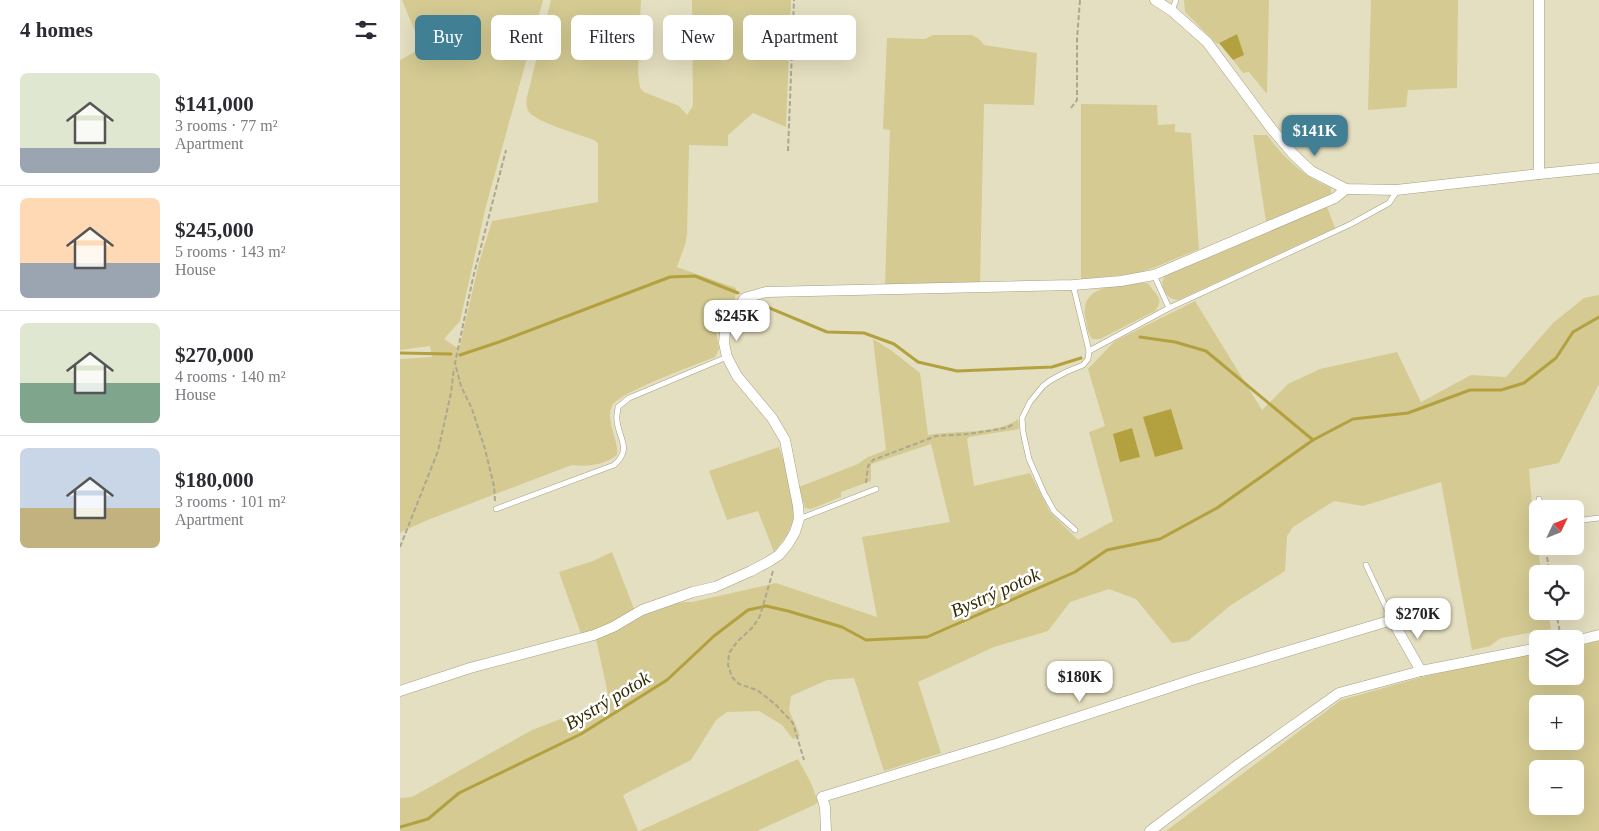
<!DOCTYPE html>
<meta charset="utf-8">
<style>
:root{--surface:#fff;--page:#f7f7f7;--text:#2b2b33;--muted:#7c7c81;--line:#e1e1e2;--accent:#407f94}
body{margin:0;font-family:"Times New Roman",serif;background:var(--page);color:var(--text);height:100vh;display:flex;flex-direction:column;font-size:19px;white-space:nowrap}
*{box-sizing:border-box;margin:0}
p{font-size:16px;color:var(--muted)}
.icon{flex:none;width:28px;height:28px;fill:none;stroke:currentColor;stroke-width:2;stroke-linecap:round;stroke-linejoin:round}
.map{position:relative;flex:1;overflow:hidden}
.drawer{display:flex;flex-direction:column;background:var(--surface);width:400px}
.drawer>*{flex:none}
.banner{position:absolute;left:15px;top:15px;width:475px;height:45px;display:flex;gap:10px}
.needle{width:32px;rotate:47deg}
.tools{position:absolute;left:1129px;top:500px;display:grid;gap:10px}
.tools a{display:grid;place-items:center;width:55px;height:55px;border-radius:8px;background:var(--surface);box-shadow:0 5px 20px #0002;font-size:25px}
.price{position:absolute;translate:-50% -42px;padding:0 11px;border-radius:10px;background:#fff;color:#222;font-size:16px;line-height:32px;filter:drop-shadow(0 1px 2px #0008)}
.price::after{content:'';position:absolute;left:50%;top:30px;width:15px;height:11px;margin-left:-8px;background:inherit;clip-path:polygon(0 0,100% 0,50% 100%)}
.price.selected{background:var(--accent);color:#fff}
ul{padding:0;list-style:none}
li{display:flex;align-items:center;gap:15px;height:125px;padding:0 20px}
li+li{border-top:1px solid var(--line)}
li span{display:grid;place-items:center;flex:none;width:140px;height:100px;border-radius:8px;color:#555}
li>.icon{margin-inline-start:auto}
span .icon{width:60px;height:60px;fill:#fffc;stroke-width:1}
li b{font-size:21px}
h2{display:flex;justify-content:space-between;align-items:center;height:60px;padding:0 20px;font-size:21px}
.tag{padding:0 18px;border-radius:8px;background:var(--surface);box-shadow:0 5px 20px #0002;font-size:18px;line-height:45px}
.tag.selected{background:var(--accent);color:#fff}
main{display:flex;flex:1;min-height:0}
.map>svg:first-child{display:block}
.green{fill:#d4ca92;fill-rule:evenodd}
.water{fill:#b3a140}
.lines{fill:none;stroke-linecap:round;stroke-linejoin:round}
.stream{stroke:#b3a140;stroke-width:3}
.service-casing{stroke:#a49f83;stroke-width:6}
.minor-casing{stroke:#a49f83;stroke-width:11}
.path{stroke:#aca88f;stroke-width:2;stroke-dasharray:5 2.5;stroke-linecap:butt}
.service{stroke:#fff;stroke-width:5}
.minor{stroke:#fff;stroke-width:10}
.labels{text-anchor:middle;stroke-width:5;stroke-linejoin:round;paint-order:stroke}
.water-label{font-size:19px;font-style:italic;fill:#322a00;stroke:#fff}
</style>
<main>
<section class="drawer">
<h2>4 homes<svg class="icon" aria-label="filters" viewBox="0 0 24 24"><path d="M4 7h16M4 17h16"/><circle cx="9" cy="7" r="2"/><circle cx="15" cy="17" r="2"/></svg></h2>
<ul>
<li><span style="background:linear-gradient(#dfe7d0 75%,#9aa5b1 0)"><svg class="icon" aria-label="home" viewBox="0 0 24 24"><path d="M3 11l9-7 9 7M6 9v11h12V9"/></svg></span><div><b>$141,000</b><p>3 rooms · 77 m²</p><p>Apartment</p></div></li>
<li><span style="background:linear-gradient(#ffd9b3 65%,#9aa5b1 0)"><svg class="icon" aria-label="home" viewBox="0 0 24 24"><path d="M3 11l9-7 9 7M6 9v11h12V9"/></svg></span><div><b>$245,000</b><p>5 rooms · 143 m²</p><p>House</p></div></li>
<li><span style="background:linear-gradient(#dfe7d0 60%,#7fa58c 0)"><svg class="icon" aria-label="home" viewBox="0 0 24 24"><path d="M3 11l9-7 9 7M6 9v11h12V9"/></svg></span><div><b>$270,000</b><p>4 rooms · 140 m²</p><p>House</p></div></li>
<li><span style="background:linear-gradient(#c9d6e8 60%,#c2b280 0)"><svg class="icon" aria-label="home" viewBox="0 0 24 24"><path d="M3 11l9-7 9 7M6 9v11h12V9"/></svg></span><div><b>$180,000</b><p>3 rooms · 101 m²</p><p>Apartment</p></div></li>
</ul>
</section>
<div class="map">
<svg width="1199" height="831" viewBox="0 0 1199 831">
<rect width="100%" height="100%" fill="#e5dfc1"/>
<g class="green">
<path d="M2,0H143L86,206L60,321L44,339L59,349L79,263L92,221L198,202V143L194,140C181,135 136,122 129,112C126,108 126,102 127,97L151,0H241L238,73L240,88L244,92L279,106L287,115L293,106L292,0H391L386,127L353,113L328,135V146L289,145L287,235L285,245L277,267L336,288L335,299L321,331H316L319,349L315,357C298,364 217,393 212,406C205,422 219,439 217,455C205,465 187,467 172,465L30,519L1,532L0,534V359L32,357L30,346L0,350V60L22,48Z"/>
<polygon points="784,0 869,0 867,94 849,72 843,73 833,60 843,55 837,34 817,44 785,12"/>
<polygon points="971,0 1058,0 1057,88 1008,90 1006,107 968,110"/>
<polygon points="533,35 572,35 579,39 584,45 637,53 634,105 584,104 580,282 485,285 490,130 483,129 487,38 525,39"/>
<polygon points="681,104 757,105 758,125 775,124 775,132 791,133 799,249 753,268 734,274 681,279"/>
<path d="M853,135H867C884,158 904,177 931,188V194L866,222Z"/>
<path d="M927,207L935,228L778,300C766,300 758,285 765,276Z"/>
<path d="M748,283C754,294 766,298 755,311L700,339H692C688,333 687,327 686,320C677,283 722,284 748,283Z"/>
<path d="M1199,295V384L1159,463L1129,469L1134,530L1142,574H1138V611H1148L1151,629L1101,638L1090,646L1072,650L1041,482L963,506L934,501L893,527L887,536L885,571L831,605L788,641L772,643L736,599L709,589L670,602L648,631L594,647L518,682L541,753L484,771L454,678L427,680L391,696L389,710L400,736L393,739L382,725L359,711L327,712L316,720L291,760L223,795L238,831H0V798L12,797L132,730L200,704L208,694L196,639C223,627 263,600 292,602L376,583L477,617L462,537L550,522L531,444L471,464V481L441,492V497L411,509L405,508L399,487L458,464L468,457L486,450L473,339L492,351L520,373L528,435C554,430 598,435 618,419L619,429L569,437L567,439L574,486L630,473L650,512L678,540L713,521L689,432L705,426L688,369L715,341L795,301L862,410L888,384L920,369L997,352L1021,402L1071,375L1106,377L1153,323L1184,298Z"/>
<polygon points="379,447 385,464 395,507 393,521 387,535 374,552 358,511 327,520 309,471"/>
<polygon points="212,552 234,609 209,624 181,634 159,572 193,561"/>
<path d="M1199,641V831H766L941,700L1022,677L1074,665L1137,653L1138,676H1175V646ZM1138,704H1175V741H1138ZM1138,769H1175V806H1138Z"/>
<polygon points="398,759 411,783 418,802 414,805 357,831 239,831"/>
</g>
<g class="water">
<polygon points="837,34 844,55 833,60 819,43"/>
<polygon points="771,409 783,449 755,457 743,417"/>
<polygon points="732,428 740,457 720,462 713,434"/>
</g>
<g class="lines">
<g class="stream">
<polyline points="350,300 427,332 464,333 494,344 518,362 557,371 652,367 681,358"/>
<polyline points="740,337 775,342 806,351 913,440"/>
<polyline points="0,353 51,354"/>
<polyline points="60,355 99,342 270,277 295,276 338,293"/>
<polyline points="0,827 28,819 59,793 181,734 267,680 314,636 348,610 366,606 388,611 442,627 466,640 527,637 675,572 707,550 760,539 817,508 913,440 953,419 1008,413 1070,390 1101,390 1124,383 1156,358 1173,332 1199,317"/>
</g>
<defs>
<g id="service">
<polyline points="772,11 776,0"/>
<polyline points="754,275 769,308"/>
<polyline points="673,285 689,351 688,359 683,365 666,372 651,380 643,386 630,402 622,418 623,432 629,459 644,493 654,511 675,530"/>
<polyline points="689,351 769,308 951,224 989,203 995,194 996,190"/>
<polyline points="1139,499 1140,509"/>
<path d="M96,509L214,465C233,449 218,438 217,420C216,416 218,411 218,407L229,398L327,357"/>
<polyline points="399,519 476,489"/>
<polyline points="1175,521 1199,518"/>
<polyline points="1145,546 1146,550"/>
<polyline points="966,565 992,620"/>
</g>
<g id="minor">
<polyline points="755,0 772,11 807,42 871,128 893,154 911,171 946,189 996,190 1139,174"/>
<polyline points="1139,0 1139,174 1199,168"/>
<polyline points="1175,641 1199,635"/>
<polyline points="0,691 70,668 194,635 213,627 242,610 293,592 315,587 351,571 368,562 379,555 388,544 395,532 399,519 398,506 385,440 372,418 337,376 327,357 324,343 325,332 332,316 345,298 366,292 673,285 721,281 754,275 935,198 946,189"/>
<polyline points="426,831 425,807 422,797 599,743 795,679 992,620 1021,671"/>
<polyline points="750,831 839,764 939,693 1021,671 1138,648"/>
</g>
</defs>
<use href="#service" class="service-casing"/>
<use href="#minor" class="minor-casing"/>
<g class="path">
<polyline points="671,108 677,100 677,39 680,0"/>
<polyline points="388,151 394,0"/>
<polyline points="466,483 468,466 473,460 536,436 568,434 606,428 614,424"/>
<polyline points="95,501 94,486 85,449 72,409 61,386 55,363 73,278 106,150"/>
<polyline points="0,547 38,451 51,393 54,368"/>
<polyline points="1147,557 1150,574"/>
<polyline points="373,571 360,616 353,627 337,642 329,653 328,665 332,677 339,684 357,690 375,704 393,723 404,760"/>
<polyline points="1156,611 1161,639"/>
</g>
<use href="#service" class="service"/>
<use href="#minor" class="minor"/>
</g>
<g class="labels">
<g class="water-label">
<text transform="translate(595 592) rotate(-24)" y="7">Bystrý potok</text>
<text transform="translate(207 700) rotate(-31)" y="7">Bystrý potok</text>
</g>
</g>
</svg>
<div class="tools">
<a><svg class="needle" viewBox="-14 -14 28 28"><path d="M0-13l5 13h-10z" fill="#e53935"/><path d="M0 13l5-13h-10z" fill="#7c7c81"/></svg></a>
<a><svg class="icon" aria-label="locate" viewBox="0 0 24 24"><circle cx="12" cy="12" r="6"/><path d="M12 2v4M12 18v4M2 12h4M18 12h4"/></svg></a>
<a><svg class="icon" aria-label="layers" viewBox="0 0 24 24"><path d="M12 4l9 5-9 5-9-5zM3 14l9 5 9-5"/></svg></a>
<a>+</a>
<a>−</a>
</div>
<b class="price selected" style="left:915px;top:157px">$141K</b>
<b class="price" style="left:337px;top:342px">$245K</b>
<b class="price" style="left:1018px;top:640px">$270K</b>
<b class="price" style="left:680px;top:703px">$180K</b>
<div class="banner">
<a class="tag selected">Buy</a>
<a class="tag">Rent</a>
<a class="tag">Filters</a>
<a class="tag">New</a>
<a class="tag">Apartment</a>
</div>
</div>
</main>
